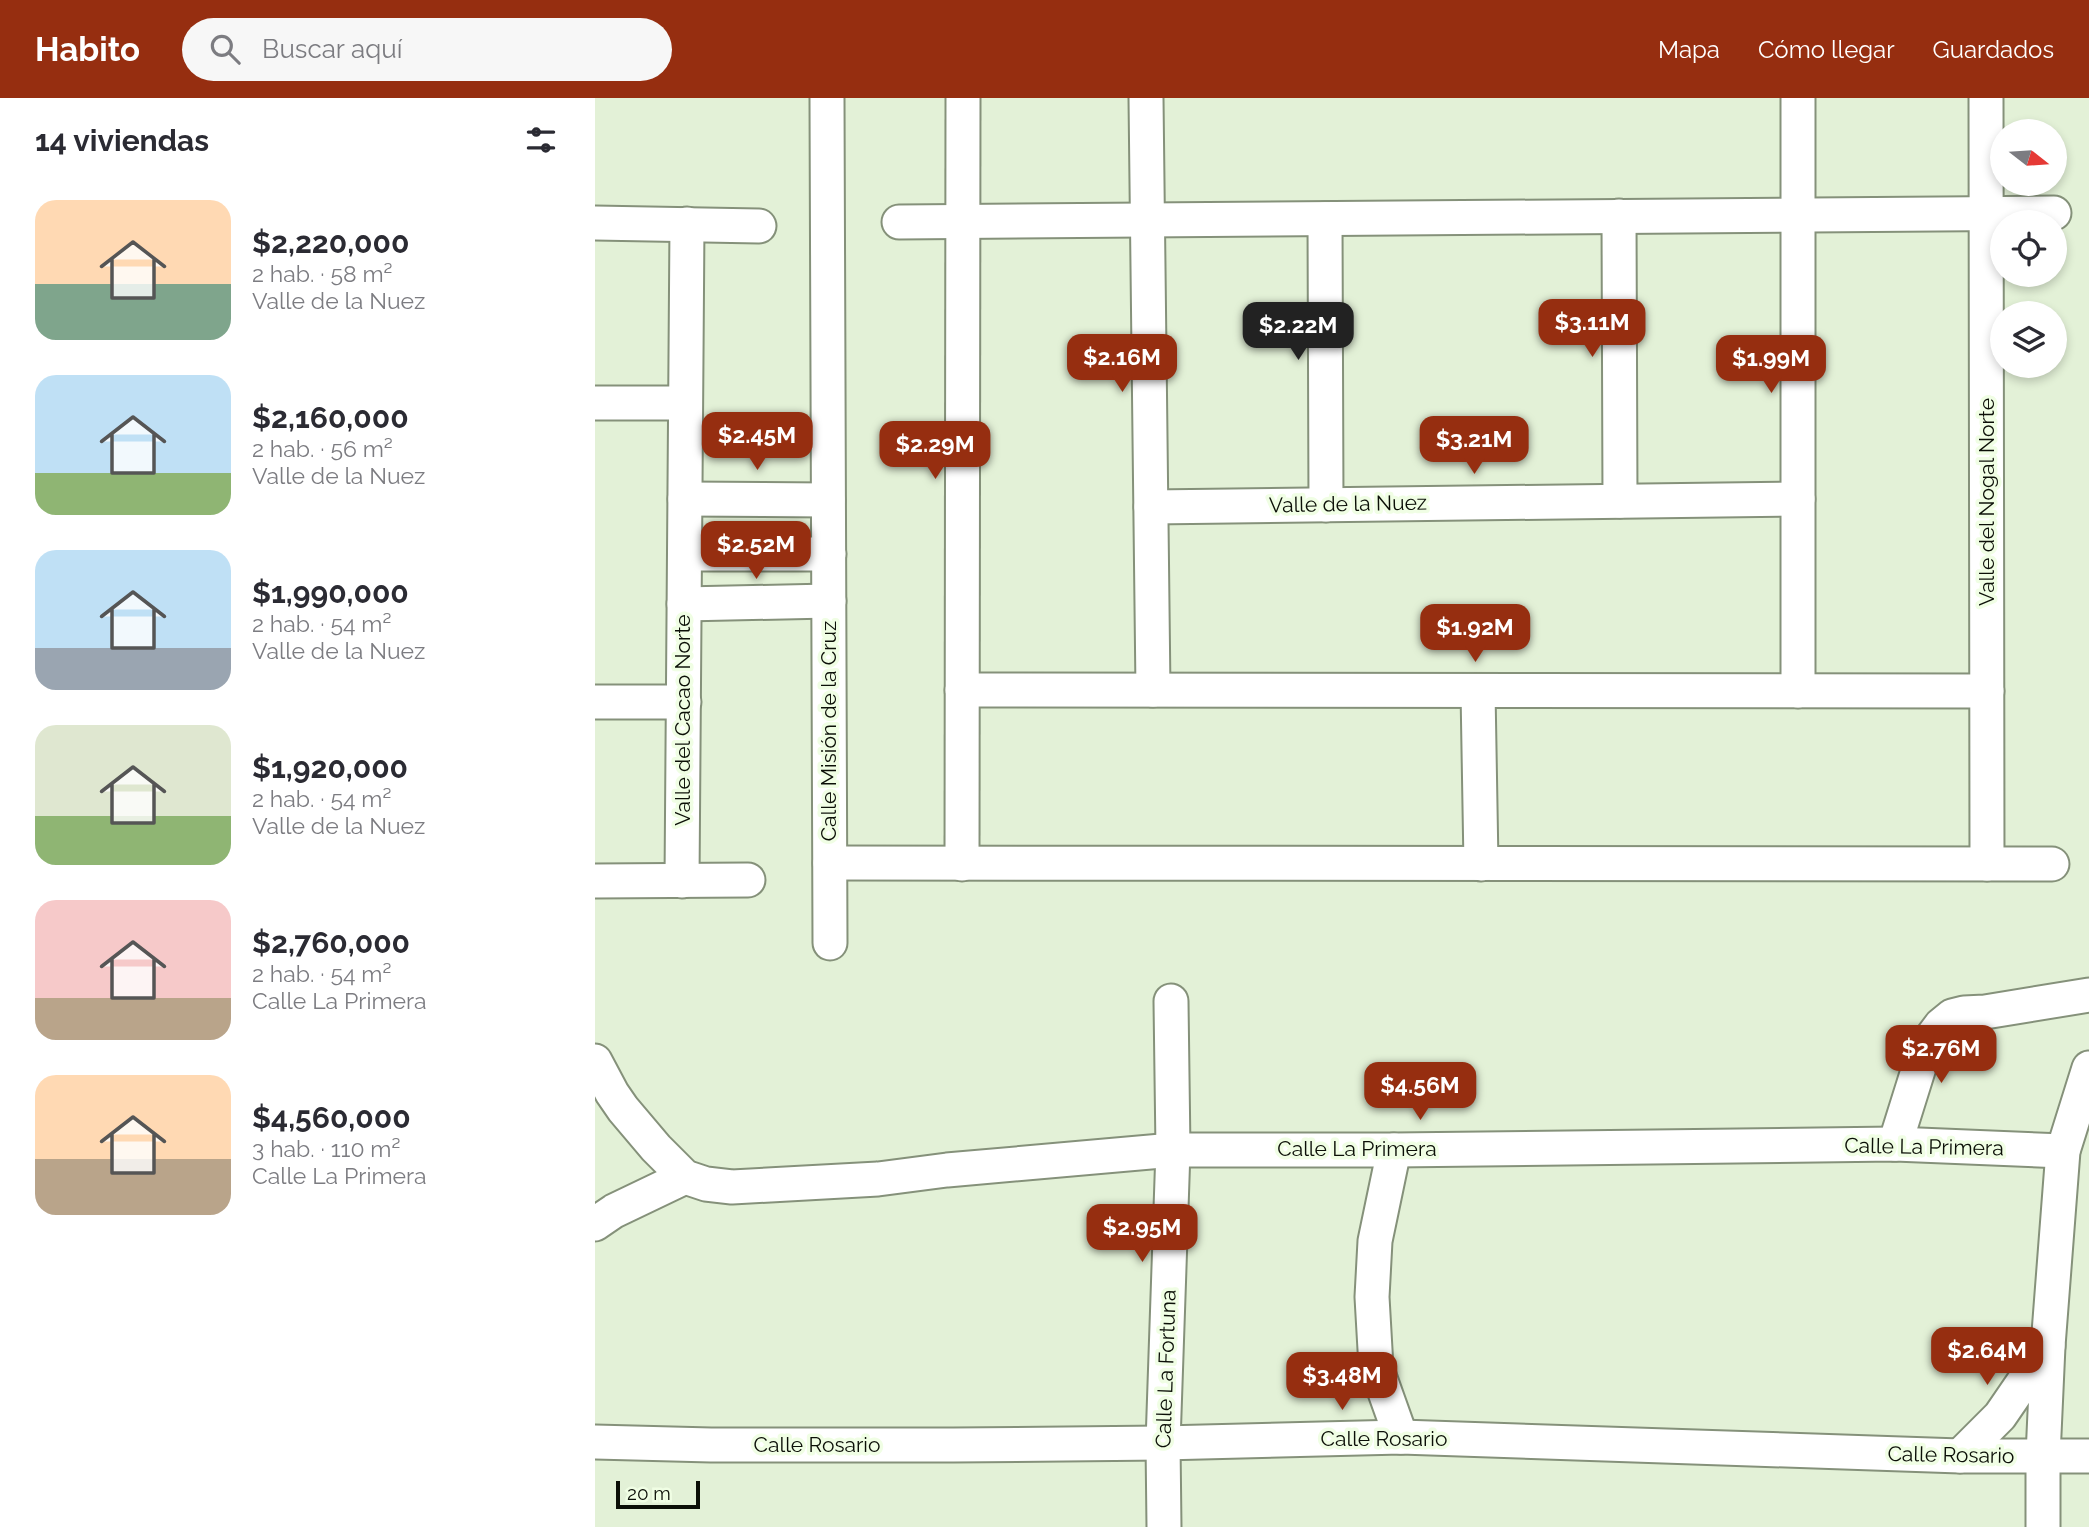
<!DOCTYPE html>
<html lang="es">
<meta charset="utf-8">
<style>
:root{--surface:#fff;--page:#f7f7f7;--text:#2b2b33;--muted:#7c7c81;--accent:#962e10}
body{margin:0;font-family:Raleway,sans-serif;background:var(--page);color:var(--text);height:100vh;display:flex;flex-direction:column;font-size:26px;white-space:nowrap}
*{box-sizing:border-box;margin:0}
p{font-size:23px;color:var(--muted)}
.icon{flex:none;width:38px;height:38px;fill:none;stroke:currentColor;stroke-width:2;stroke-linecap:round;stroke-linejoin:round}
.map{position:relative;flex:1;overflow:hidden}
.side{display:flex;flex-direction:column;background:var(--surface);width:595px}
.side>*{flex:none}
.needle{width:46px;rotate:107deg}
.buttons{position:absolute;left:1395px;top:21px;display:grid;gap:14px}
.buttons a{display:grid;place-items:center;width:77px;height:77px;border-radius:50%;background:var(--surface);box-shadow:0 4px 10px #0003;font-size:35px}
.scale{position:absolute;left:21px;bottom:18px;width:84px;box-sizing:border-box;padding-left:7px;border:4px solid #0b0f07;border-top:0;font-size:19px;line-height:24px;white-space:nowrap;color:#0b0f07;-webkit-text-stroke:5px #f0fee4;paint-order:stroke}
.price{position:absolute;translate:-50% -60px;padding:0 16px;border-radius:14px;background:var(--accent);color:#fff;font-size:23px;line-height:46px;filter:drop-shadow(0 2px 4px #0008)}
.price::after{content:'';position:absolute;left:50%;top:42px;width:21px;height:16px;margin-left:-10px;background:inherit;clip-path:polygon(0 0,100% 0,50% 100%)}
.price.on{background:#222;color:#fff}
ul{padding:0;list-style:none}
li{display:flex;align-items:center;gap:21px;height:175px;padding:0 35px}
li span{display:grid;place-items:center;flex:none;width:196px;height:140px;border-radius:21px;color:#555}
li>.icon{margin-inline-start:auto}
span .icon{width:84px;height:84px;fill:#fffc;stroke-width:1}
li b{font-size:30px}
h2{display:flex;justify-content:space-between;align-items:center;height:84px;padding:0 35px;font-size:30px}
header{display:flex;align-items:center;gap:42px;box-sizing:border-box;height:98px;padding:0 35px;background:var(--accent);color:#fff}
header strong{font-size:33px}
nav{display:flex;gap:38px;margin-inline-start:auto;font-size:24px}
.search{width:490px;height:63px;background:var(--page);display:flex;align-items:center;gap:18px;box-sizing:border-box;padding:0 24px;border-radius:38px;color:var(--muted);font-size:26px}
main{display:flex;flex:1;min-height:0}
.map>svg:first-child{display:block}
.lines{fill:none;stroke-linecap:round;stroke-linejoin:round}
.minor-casing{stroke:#85917a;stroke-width:37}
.minor{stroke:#fff;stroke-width:33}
.labels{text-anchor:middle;stroke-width:7;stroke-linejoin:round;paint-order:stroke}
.street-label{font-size:21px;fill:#0b0f07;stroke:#f0fee4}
</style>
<header>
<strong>Habito</strong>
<div class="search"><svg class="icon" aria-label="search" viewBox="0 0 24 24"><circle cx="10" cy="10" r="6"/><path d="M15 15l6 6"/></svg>Buscar aquí</div>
<nav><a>Mapa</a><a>Cómo llegar</a><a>Guardados</a></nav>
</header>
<main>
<section class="side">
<h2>14 viviendas<svg class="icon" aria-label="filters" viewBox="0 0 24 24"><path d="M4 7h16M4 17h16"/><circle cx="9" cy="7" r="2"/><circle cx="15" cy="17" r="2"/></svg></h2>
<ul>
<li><span style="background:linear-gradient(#ffd9b3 60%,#7fa58c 0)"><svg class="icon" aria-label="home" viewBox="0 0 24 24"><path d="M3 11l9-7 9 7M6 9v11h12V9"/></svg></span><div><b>$2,220,000</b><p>2 hab. · 58 m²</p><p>Valle de la Nuez</p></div></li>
<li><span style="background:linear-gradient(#bfe0f5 70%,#8fb573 0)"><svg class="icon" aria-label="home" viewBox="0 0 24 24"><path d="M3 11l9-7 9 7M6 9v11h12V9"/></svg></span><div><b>$2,160,000</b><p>2 hab. · 56 m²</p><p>Valle de la Nuez</p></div></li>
<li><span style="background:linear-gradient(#bfe0f5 70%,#9aa5b1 0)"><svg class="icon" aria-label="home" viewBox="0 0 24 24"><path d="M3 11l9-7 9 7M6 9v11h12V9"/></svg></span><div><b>$1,990,000</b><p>2 hab. · 54 m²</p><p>Valle de la Nuez</p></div></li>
<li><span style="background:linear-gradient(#dfe7d0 65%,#8fb573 0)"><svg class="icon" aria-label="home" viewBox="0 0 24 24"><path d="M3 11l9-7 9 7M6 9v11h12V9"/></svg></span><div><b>$1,920,000</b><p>2 hab. · 54 m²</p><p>Valle de la Nuez</p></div></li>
<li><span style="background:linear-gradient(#f6c9c9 70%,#b9a48a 0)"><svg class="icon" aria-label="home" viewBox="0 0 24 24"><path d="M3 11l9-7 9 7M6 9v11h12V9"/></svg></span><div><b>$2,760,000</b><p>2 hab. · 54 m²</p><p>Calle La Primera</p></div></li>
<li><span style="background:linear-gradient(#ffd9b3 60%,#b9a48a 0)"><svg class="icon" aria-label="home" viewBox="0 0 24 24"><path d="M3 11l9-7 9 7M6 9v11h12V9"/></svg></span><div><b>$4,560,000</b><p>3 hab. · 110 m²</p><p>Calle La Primera</p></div></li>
</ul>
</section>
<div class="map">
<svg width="1494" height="1429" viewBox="0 0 1494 1429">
<rect width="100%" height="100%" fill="#e3f1d7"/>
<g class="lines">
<defs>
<g id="minor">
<polyline points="232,0 235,845"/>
<polyline points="551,0 558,592"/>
<polyline points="1391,0 1392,766"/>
<polyline points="1024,118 1025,403"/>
<polyline points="730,121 731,407"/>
<polyline points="304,124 1459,115"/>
<polyline points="0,125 164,128"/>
<polyline points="0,305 90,305"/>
<polyline points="90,401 233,402"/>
<polyline points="556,409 1203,401"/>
<polyline points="90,456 234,456"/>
<polyline points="89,506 234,503"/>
<polyline points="367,592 1392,593"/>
<polyline points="883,593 886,766"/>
<polyline points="1203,593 1203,0"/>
<polyline points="0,604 89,604"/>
<polyline points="235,765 1457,766"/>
<polyline points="367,766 368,0"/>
<polyline points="0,783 153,782"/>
<polyline points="87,783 92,126"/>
<polyline points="0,963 17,995 28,1011 61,1050 90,1079 111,1086 137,1089 283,1081 352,1072 578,1052 799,1052 1300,1046 1468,1053"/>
<polyline points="1300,1046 1331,947 1346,927 1357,918 1369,915 1390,914 1494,897"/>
<polyline points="799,1052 780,1143 777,1199 781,1269 806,1339"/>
<polyline points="0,1126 19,1113 90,1079"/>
<polyline points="0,1344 116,1347 358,1347 568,1345 806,1339 1365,1358 1494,1358"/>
<polyline points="1365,1358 1405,1318 1453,1248"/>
<polyline points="569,1429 568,1345 578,1052 576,903"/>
<polyline points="1448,1429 1448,1358 1453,1248 1468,1053 1494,970"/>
</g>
</defs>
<use href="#minor" class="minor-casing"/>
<use href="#minor" class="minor"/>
</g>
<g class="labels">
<g class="street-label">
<text transform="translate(1392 404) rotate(-90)" y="7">Valle del Nogal Norte</text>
<text transform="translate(753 406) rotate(-1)" y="7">Valle de la Nuez</text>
<text transform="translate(88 622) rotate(-90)" y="7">Valle del Cacao Norte</text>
<text transform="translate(234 633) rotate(-90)" y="7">Calle Misión de la Cruz</text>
<text transform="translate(1329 1049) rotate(1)" y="7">Calle La Primera</text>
<text x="762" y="1058">Calle La Primera</text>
<text transform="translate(571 1271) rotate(-88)" y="7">Calle La Fortuna</text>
<text x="789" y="1348">Calle Rosario</text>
<text x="222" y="1354">Calle Rosario</text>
<text transform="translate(1356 1357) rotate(1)" y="7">Calle Rosario</text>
</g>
</g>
</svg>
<div class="buttons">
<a><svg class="needle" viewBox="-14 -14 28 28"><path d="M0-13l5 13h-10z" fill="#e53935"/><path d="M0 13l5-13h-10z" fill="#7c7c81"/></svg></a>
<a><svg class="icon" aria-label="locate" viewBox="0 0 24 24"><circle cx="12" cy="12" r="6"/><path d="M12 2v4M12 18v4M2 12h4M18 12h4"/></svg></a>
<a><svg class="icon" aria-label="layers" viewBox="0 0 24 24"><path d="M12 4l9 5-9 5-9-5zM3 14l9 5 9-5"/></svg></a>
</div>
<div class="scale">20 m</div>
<b class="price" style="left:997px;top:261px">$3.11M</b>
<b class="price on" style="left:703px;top:264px">$2.22M</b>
<b class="price" style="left:527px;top:296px">$2.16M</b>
<b class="price" style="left:1176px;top:297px">$1.99M</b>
<b class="price" style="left:162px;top:374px">$2.45M</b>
<b class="price" style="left:879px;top:378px">$3.21M</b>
<b class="price" style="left:340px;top:383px">$2.29M</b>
<b class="price" style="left:161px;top:483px">$2.52M</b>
<b class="price" style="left:880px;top:566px">$1.92M</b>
<b class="price" style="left:1346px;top:987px">$2.76M</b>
<b class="price" style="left:825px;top:1024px">$4.56M</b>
<b class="price" style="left:547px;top:1166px">$2.95M</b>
<b class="price" style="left:1392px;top:1289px">$2.64M</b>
<b class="price" style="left:747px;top:1314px">$3.48M</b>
</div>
</main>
